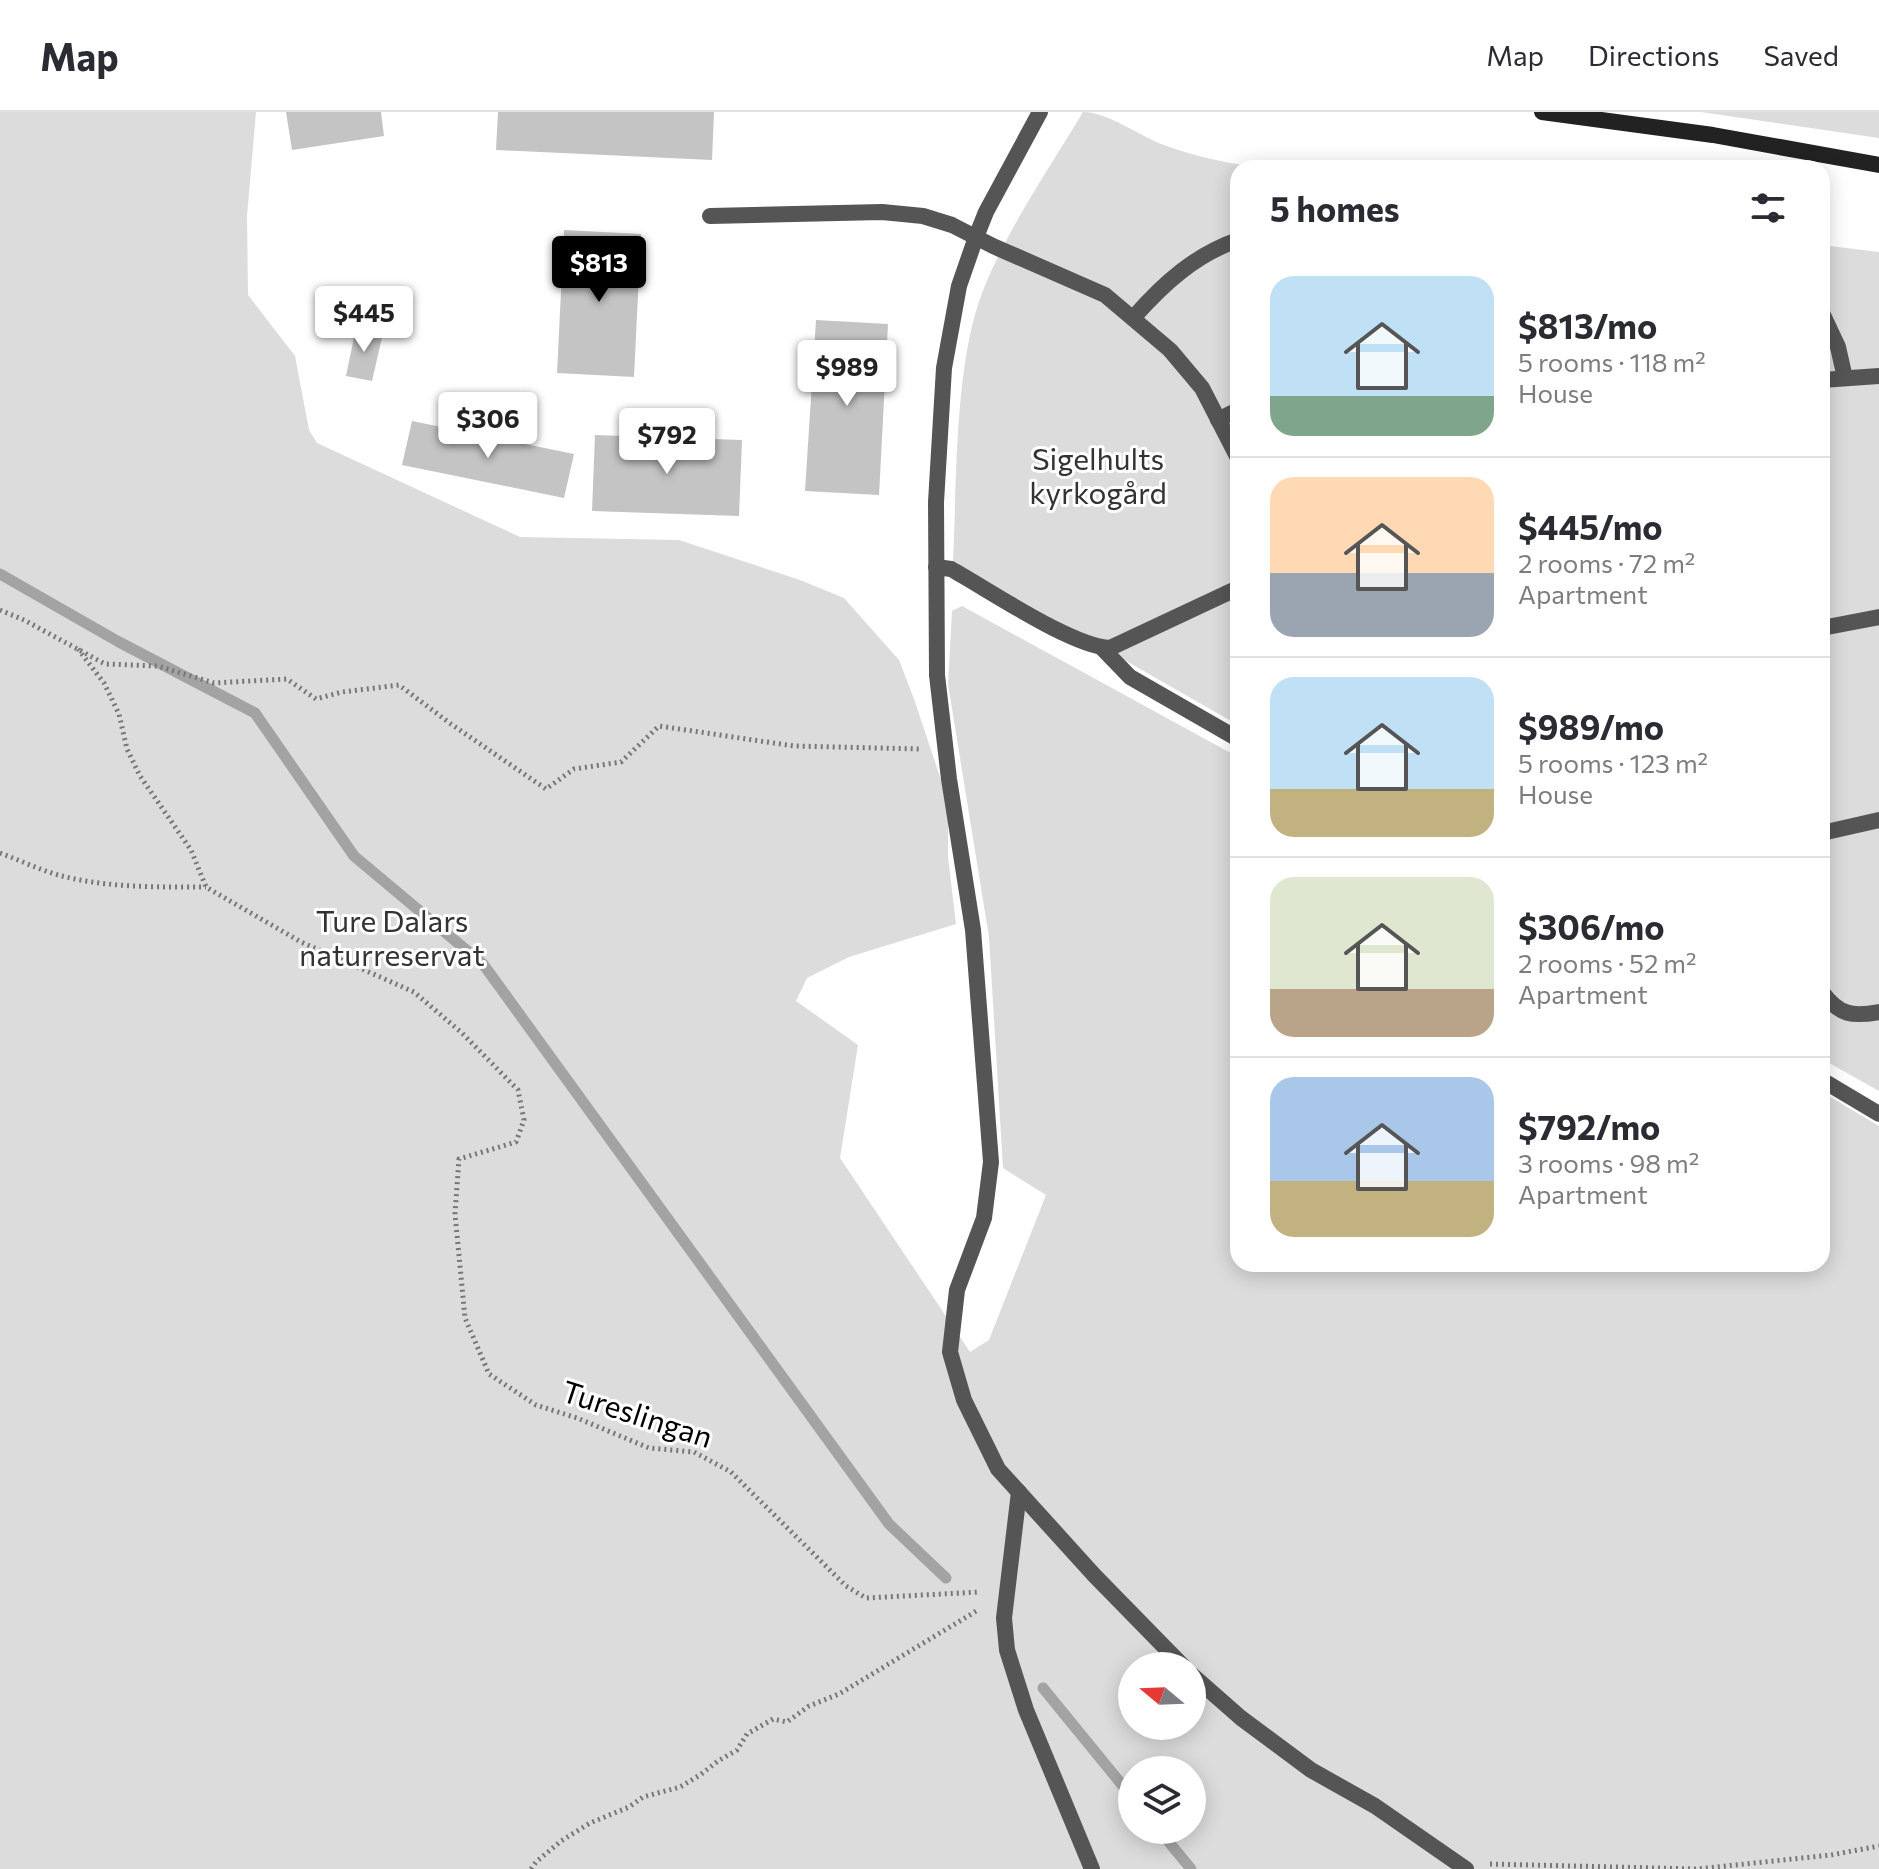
<!DOCTYPE html>
<meta charset="utf-8">
<style>
:root{--surface:#fff;--page:#f7f7f7;--text:#2b2b33;--muted:#7c7c81;--line:#e1e1e2;--accent:#000}
body{margin:0;font-family:Commissioner,sans-serif;background:var(--page);color:var(--text);height:100vh;display:flex;flex-direction:column;font-size:30px;white-space:nowrap}
*{box-sizing:border-box;margin:0}
p{font-size:26px;color:var(--muted)}
.icon{flex:none;width:44px;height:44px;fill:none;stroke:currentColor;stroke-width:2;stroke-linecap:round;stroke-linejoin:round}
.map{position:relative;flex:1;overflow:hidden}
.details{position:absolute;left:1230px;top:48px;width:600px;height:1112px;display:flex;flex-direction:column;background:var(--surface);border-radius:24px;box-shadow:0 4px 20px #0003}
.details>*{flex:none}
.needle{width:52px;rotate:289deg}
.controls{position:absolute;left:1118px;top:1540px;display:grid;gap:16px}
.controls a{display:grid;place-items:center;width:88px;height:88px;border-radius:50%;background:var(--surface);box-shadow:0 4px 20px #0003;font-size:40px}
.price{position:absolute;translate:-50% -68px;padding:0 18px;border-radius:8px;background:#fff;color:#222;font-size:26px;line-height:52px;filter:drop-shadow(0 2px 4px #0008)}
.price::after{content:'';position:absolute;left:50%;top:48px;width:24px;height:18px;margin-left:-12px;background:inherit;clip-path:polygon(0 0,100% 0,50% 100%)}
.price.current{background:var(--accent);color:#fff}
ul{padding:0;list-style:none}
li{display:flex;align-items:center;gap:24px;height:200px;padding:0 40px}
li+li{border-top:2px solid var(--line)}
li span{display:grid;place-items:center;flex:none;width:224px;height:160px;border-radius:24px;color:#555}
li>.icon{margin-inline-start:auto}
span .icon{width:96px;height:96px;fill:#fffc;stroke-width:1}
li b{font-size:34px}
h2{display:flex;justify-content:space-between;align-items:center;height:96px;padding:0 40px;font-size:34px}
header{display:flex;align-items:center;gap:48px;box-sizing:border-box;height:112px;padding:0 40px;background:var(--surface);border-bottom:2px solid var(--line)}
header strong{font-size:38px}
nav{display:flex;gap:44px;margin-inline-start:auto;font-size:28px}
.map>svg:first-child{display:block}
.green{fill:#dcdcdc;fill-rule:evenodd}
.lines{fill:none;stroke-linecap:round;stroke-linejoin:round}
.stream{stroke:#a3a3a3;stroke-width:11}
.building{fill:#c4c4c4}
.path{stroke:#777;stroke-width:5;stroke-dasharray:2 4;stroke-linecap:butt}
.lane{stroke:#555;stroke-width:16}
.secondary{stroke:#222;stroke-width:16}
.labels{text-anchor:middle;stroke-width:6;stroke-linejoin:round;paint-order:stroke}
.park-label{font-size:30px;fill:#333;stroke:#fff}
.street-label{font-size:30px;fill:#000;stroke:#fff}
</style>
<header>
<strong>Map</strong>
<nav><a>Map</a><a>Directions</a><a>Saved</a></nav>
</header>
<div class="map">
<svg width="1879" height="1757" viewBox="0 0 1879 1757">
<rect width="100%" height="100%" fill="#fff"/>
<g class="green">
<path d="M0,0H256L247,104L248,183L295,244L309,318L317,331L520,425L679,428L800,468L844,486L899,548L914,587L948,689V745L956,812L849,845L807,866L796,889L858,933L840,1046L970,1240L989,1228L1046,1083L1003,1056L989,825L948,572L952,499L962,494L1238,645V1152H1822V980L1879,1014V1757H0ZM1132,1554H1192V1614H1132ZM1132,1658H1192V1718H1132Z"/>
<path d="M1083,0C1108,0 1139,24 1164,33C1195,45 1232,52 1264,56H1238V613L953,450C957,369 954,250 984,176C1009,114 1049,57 1083,0Z"/>
<polygon points="1701,0 1879,0 1879,26"/>
<polygon points="1822,133 1879,140 1879,979 1822,947"/>
</g>
<g class="lines">
<g class="stream">
<polyline points="0,462 119,530 255,601 354,744 483,852 889,1412 946,1466"/>
<polyline points="1043,1576 1132,1685"/>
<polyline points="1159,1718 1191,1757"/>
</g>
</g>
<g class="building">
<polygon points="286,0 381,0 384,24 292,38"/>
<polygon points="498,0 714,0 712,48 496,38"/>
<polygon points="564,118 641,122 634,265 557,261"/>
<polygon points="816,208 888,212 879,383 805,379"/>
<polygon points="356,216 383,221 372,269 346,264"/>
<polygon points="412,309 574,342 564,386 402,353"/>
<polygon points="595,323 742,328 739,404 592,399"/>
</g>
<g class="lines">
<g class="path">
<polyline points="0,498 24,508 105,552 158,554 214,571 287,567 316,587 342,580 399,573 451,612 546,677 574,657 621,650 659,614 794,634 921,637"/>
<polyline points="78,537 104,571 119,602 127,637 140,664 191,738 206,775 301,830 414,880 462,921 518,978 524,1008 516,1030 459,1047 455,1102 465,1206 489,1262 536,1293 577,1306 649,1336 694,1340 731,1360 846,1474 866,1486 980,1480"/>
<path d="M0,741C19,748 38,757 58,763C106,776 157,775 206,775"/>
<polyline points="1490,1752 1697,1757 1831,1743 1879,1734"/>
<polyline points="531,1757 536,1750 561,1729 590,1711 629,1695 643,1685 680,1675 700,1663 718,1649 737,1638 747,1622 773,1607 787,1610 809,1594 839,1582 978,1498"/>
</g>
<g class="lane">
<polyline points="1040,0 986,100 976,125 959,174 944,256 936,390 937,563 949,667 973,818 991,1050 984,1106 957,1178 950,1240 964,1288 998,1357 1094,1463 1183,1554"/>
<polyline points="710,104 882,100 923,104 952,113 993,134 1105,183 1170,238 1202,276 1238,346"/>
<polyline points="1822,201 1838,235 1845,266"/>
<path d="M1134,205C1163,172 1196,142 1238,128"/>
<polyline points="1822,268 1879,264"/>
<polyline points="1218,308 1238,298"/>
<path d="M936,455L951,457C989,478 1071,534 1110,536L1238,476"/>
<polyline points="1822,516 1879,505"/>
<polyline points="1101,535 1130,565 1238,627"/>
<polyline points="1822,721 1879,708"/>
<path d="M1822,880C1839,903 1852,905 1879,900"/>
<polyline points="1822,968 1879,1002"/>
<polyline points="1019,1380 1004,1506 1007,1538 1026,1598 1092,1757"/>
<polyline points="1192,1563 1241,1606 1311,1658 1375,1694 1466,1757"/>
</g>
<polyline class="secondary" points="1542,0 1713,23 1879,53"/>
</g>
<g class="labels">
<g class="park-label">
<text x="1098" y="358">Sigelhults<tspan x="1098" dy="34">kyrkogård</tspan></text>
<text x="392" y="820">Ture Dalars<tspan x="392" dy="34">naturreservat</tspan></text>
</g>
<g class="street-label">
<text transform="translate(637 1303) rotate(18)" y="10">Tureslingan</text>
</g>
</g>
</svg>
<div class="controls">
<a><svg class="needle" viewBox="-14 -14 28 28"><path d="M0-13l5 13h-10z" fill="#e53935"/><path d="M0 13l5-13h-10z" fill="#7c7c81"/></svg></a>
<a><svg class="icon" aria-label="layers" viewBox="0 0 24 24"><path d="M12 4l9 5-9 5-9-5zM3 14l9 5 9-5"/></svg></a>
</div>
<b class="price current" style="left:599px;top:192px">$813</b>
<b class="price" style="left:364px;top:242px">$445</b>
<b class="price" style="left:847px;top:296px">$989</b>
<b class="price" style="left:488px;top:348px">$306</b>
<b class="price" style="left:667px;top:364px">$792</b>
<section class="details">
<h2>5 homes<svg class="icon" aria-label="filters" viewBox="0 0 24 24"><path d="M4 7h16M4 17h16"/><circle cx="9" cy="7" r="2"/><circle cx="15" cy="17" r="2"/></svg></h2>
<ul>
<li><span style="background:linear-gradient(#bfe0f5 75%,#7fa58c 0)"><svg class="icon" aria-label="home" viewBox="0 0 24 24"><path d="M3 11l9-7 9 7M6 9v11h12V9"/></svg></span><div><b>$813/mo</b><p>5 rooms · 118 m²</p><p>House</p></div></li>
<li><span style="background:linear-gradient(#ffd9b3 60%,#9aa5b1 0)"><svg class="icon" aria-label="home" viewBox="0 0 24 24"><path d="M3 11l9-7 9 7M6 9v11h12V9"/></svg></span><div><b>$445/mo</b><p>2 rooms · 72 m²</p><p>Apartment</p></div></li>
<li><span style="background:linear-gradient(#bfe0f5 70%,#c2b280 0)"><svg class="icon" aria-label="home" viewBox="0 0 24 24"><path d="M3 11l9-7 9 7M6 9v11h12V9"/></svg></span><div><b>$989/mo</b><p>5 rooms · 123 m²</p><p>House</p></div></li>
<li><span style="background:linear-gradient(#dfe7d0 70%,#b9a48a 0)"><svg class="icon" aria-label="home" viewBox="0 0 24 24"><path d="M3 11l9-7 9 7M6 9v11h12V9"/></svg></span><div><b>$306/mo</b><p>2 rooms · 52 m²</p><p>Apartment</p></div></li>
<li><span style="background:linear-gradient(#a9c7e8 65%,#c2b280 0)"><svg class="icon" aria-label="home" viewBox="0 0 24 24"><path d="M3 11l9-7 9 7M6 9v11h12V9"/></svg></span><div><b>$792/mo</b><p>3 rooms · 98 m²</p><p>Apartment</p></div></li>
</ul>
</section>
</div>
